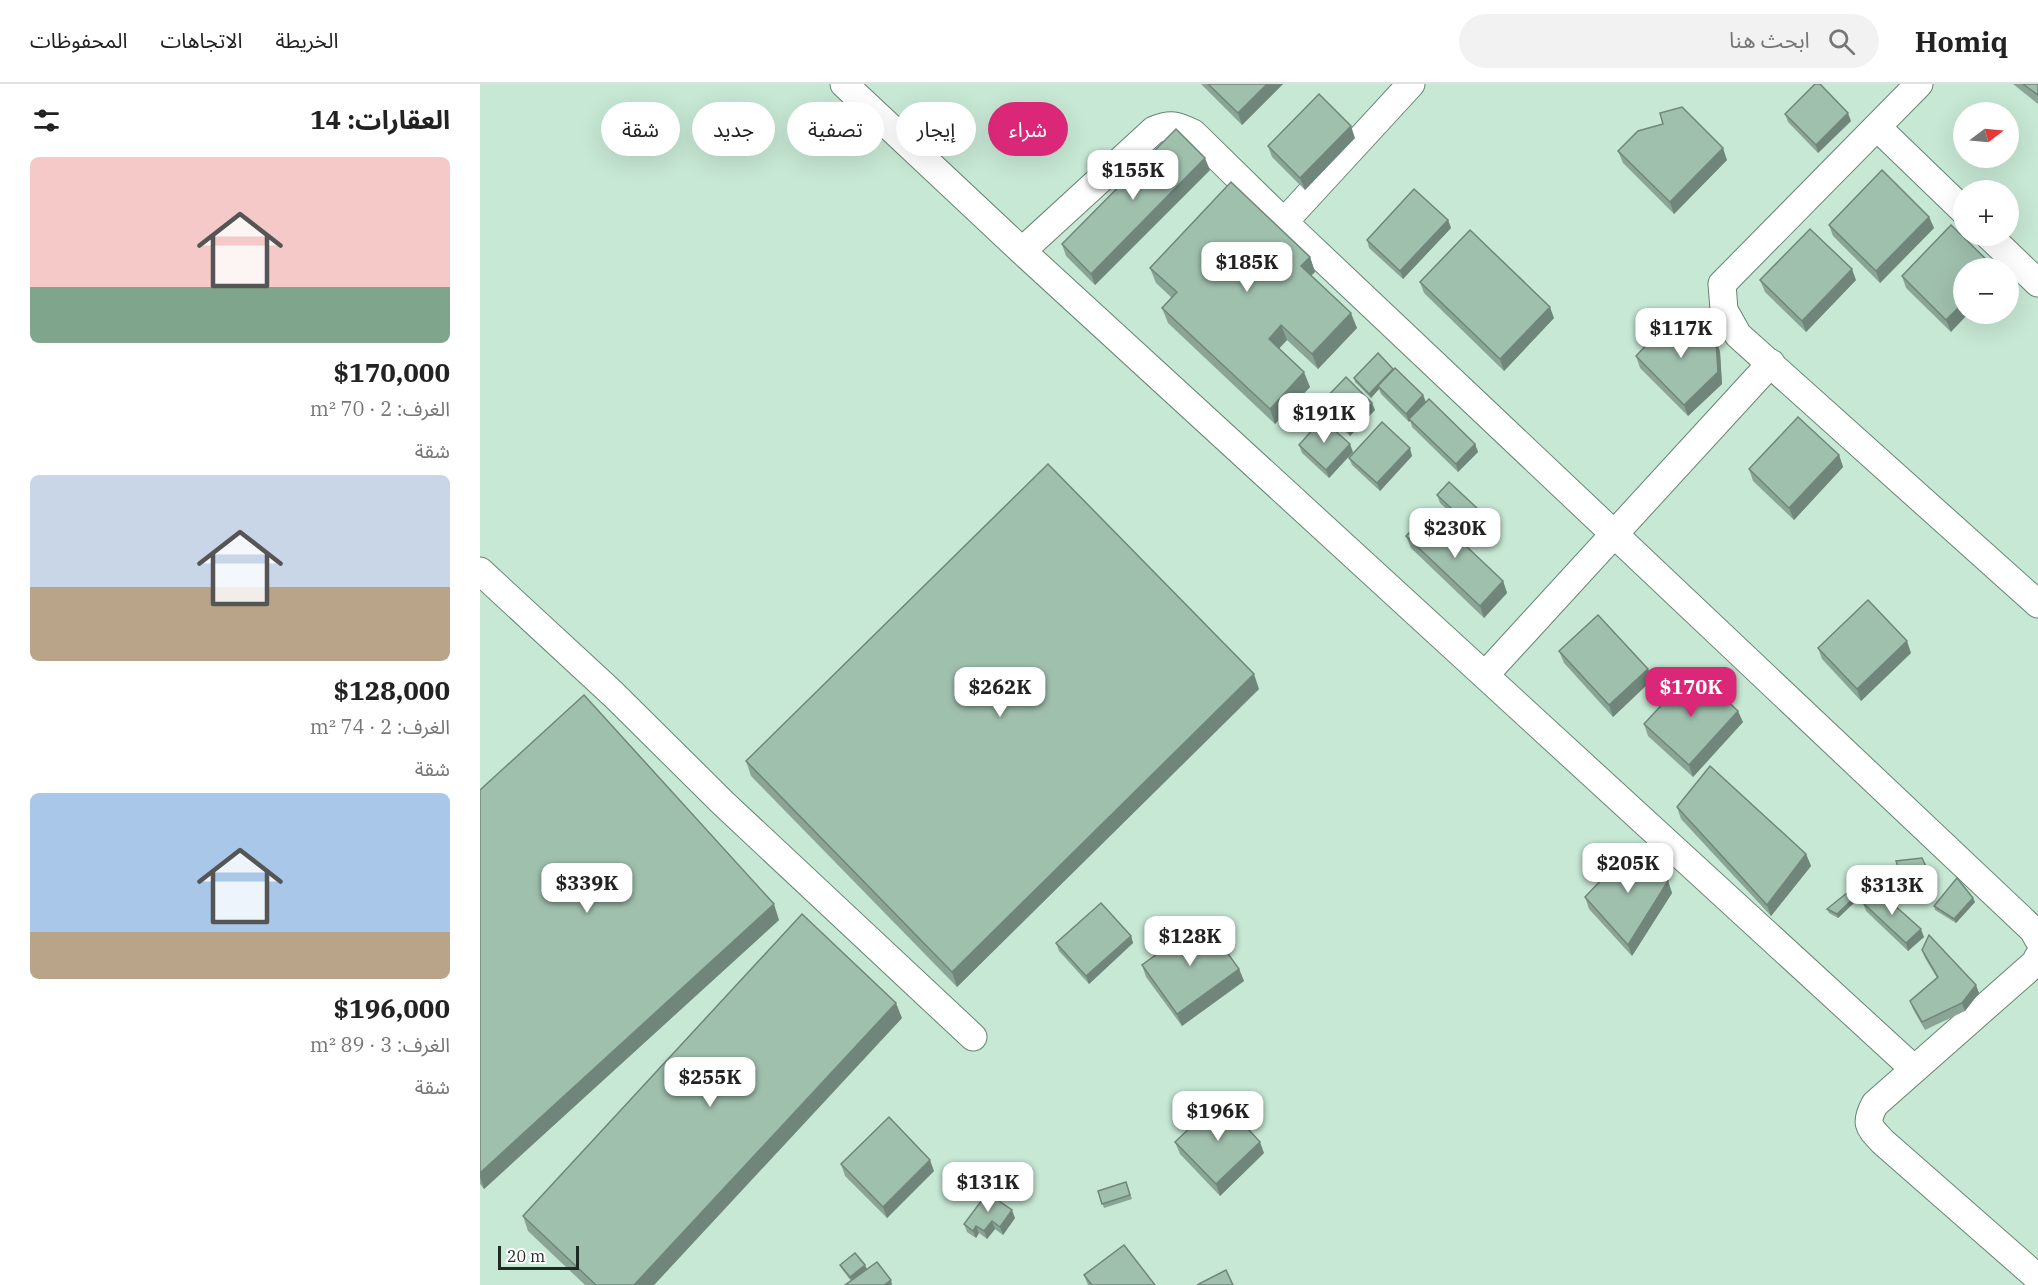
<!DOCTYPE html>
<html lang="ar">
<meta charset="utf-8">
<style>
:root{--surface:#fff;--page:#f2f2f2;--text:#222;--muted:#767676;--line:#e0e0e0;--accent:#db2777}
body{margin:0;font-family:"IBM Plex Serif","Noto Sans Arabic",serif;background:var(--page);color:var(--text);direction:rtl;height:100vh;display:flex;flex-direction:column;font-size:22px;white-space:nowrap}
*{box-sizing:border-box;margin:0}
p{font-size:20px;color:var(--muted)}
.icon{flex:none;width:33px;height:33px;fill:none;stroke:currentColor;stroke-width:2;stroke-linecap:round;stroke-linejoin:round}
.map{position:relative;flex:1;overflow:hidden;direction:ltr}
.details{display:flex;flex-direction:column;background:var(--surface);width:480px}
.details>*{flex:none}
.top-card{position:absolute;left:18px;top:18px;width:570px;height:54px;direction:rtl;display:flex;gap:12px}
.needle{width:39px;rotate:74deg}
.fabs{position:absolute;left:1473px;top:18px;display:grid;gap:12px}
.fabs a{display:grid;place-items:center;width:66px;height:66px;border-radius:50%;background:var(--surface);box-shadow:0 6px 24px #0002;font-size:30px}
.scale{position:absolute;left:18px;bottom:15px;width:81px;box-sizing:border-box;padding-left:6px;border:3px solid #1e2b24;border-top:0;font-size:16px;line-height:21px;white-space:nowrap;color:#1e2b24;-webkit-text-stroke:4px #fff;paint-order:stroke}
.price{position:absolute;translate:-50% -51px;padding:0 14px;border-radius:12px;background:#fff;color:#222;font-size:20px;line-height:39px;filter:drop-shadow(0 2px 3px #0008)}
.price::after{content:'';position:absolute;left:50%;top:36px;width:18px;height:14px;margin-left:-9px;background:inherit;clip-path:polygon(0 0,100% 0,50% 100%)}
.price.active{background:var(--accent);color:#fff}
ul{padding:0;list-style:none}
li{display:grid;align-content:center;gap:12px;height:318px;padding:0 30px}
li span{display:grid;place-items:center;height:186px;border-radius:9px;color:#555}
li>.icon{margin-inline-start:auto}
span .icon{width:108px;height:108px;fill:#fffc;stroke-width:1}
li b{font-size:26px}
h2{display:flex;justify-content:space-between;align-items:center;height:72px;padding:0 30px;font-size:26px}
.tag{padding:0 21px;border-radius:27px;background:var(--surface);box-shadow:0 6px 24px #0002;font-size:21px;line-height:54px}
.tag.active{background:var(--accent);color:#fff}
header{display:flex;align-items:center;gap:36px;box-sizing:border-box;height:84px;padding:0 30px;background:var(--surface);border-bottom:2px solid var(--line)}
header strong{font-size:28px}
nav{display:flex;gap:33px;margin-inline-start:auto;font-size:21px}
.search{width:420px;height:54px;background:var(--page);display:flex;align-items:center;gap:15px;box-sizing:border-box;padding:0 21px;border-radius:33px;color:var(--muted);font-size:22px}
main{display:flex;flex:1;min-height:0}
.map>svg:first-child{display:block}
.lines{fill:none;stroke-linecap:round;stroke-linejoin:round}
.street-casing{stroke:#668473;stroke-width:29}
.street{stroke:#fff;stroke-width:27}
.wall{fill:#8aa596}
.shaded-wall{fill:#70867a}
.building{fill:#a0c0ae;stroke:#70867a;stroke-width:1.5}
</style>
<header>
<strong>Homiq</strong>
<div class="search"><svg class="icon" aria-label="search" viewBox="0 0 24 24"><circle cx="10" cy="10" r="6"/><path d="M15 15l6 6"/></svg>ابحث هنا</div>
<nav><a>الخريطة</a><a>الاتجاهات</a><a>المحفوظات</a></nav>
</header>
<main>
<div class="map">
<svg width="1558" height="1201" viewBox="0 0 1558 1201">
<rect width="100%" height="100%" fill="#c7e8d5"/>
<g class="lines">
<defs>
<g id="street">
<polyline points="364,0 542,167 1434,985"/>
<polyline points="1439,0 1242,200 1244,226 1258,251 1558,520"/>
<polyline points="1397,43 1484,127"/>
<polyline points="804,138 931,0"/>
<polyline points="1509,152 1558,199"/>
<path d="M542,167L674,46C691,39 696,41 713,49L804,138L1553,846L1558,855"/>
<polyline points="0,487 133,610 244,720 493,953"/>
<polyline points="1005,591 1291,279"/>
<path d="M1558,873L1555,879L1395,1020C1384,1040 1389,1043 1403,1058L1558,1194"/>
</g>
</defs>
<use href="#street" class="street-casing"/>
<use href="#street" class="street"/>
</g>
<g class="wall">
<polygon points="721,0 803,0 762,41"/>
<polygon points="1533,0 1558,0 1558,20"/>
<polygon points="1305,30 1371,37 1338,69 1308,38"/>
<polygon points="875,54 825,106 792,73 788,62"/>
<polygon points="1138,67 1247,76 1194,130 1143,79"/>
<polygon points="730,86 615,201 586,172 582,160"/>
<polygon points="1449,133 1454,144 1400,199 1353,152 1349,141"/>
<polygon points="968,136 971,144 923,195 889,164 887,156"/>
<polygon points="1471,141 1471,248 1426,204 1422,192"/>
<polygon points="830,173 835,188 831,191 877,244 838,285 807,256 799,264 830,303 795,340 688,239 682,224 692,214 676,199 670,184"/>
<polygon points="1280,196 1376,196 1326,248 1285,208"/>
<polygon points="940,198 1074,234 1024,287 944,209"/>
<polygon points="1236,256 1240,268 1242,300 1208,332 1160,284 1156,272"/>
<polygon points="914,286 943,311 946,318 995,360 998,368 978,388 932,343 930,336 929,338 901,310 899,305 891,314 875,298 874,294"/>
<polygon points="841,319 895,326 870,352 844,327"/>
<polygon points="819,361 873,368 849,394 822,369"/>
<polygon points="1359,371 1363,383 1314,436 1273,397 1269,385"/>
<polygon points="932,372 900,407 872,381 869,374"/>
<polygon points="957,411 1015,446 1003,459 960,419"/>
<polygon points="926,452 1023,497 1027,509 1004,534 931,464"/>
<polygon points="1338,564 1431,569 1381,617 1342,575"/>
<polygon points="1079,567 1168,585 1172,596 1133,633 1084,579"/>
<polygon points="779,605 477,903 271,692 266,677"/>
<polygon points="1263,638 1213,693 1168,652 1164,640"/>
<polygon points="0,706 299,836 4,1105 0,1100"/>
<polygon points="1197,723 1326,770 1331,782 1291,832 1201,735"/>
<polygon points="1416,777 1449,789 1450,793 1424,801"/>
<polygon points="1188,797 1192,809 1152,872 1109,825 1105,813"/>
<polygon points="1375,818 1358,834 1349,829 1347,825"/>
<polygon points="1495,818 1476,839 1455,826 1454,822"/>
<polygon points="1383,819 1444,853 1428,867 1386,827"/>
<polygon points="651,852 653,859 609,900 579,867 576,859"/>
<polygon points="1442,866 1499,909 1485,927 1445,946 1433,925 1430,917 1457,894 1445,874"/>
<polygon points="662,881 759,885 764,897 702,942 666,893"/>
<polygon points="422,934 174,1201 105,1201 48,1147 43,1132"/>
<polygon points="695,1058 784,1069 740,1112 700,1070"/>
<polygon points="361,1080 454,1087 407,1134 365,1092"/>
<polygon points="646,1098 652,1115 624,1124 618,1107"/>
<polygon points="519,1115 518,1116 535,1134 523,1151 515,1145 507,1155 499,1149 496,1154 487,1148 484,1140"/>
<polygon points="360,1181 387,1185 371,1197 362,1185"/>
<polygon points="604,1191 675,1201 608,1201"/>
</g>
<g class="shaded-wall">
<polygon points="787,0 803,0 762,41 758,29"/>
<polygon points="1368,29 1371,37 1338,69 1336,61"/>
<polygon points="871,42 875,54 825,106 820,94"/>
<polygon points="1243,64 1247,76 1194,130 1190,118"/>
<polygon points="725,74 730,86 615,201 611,190"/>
<polygon points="1449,133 1454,144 1400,199 1396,187"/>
<polygon points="968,136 971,144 923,195 920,187"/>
<polygon points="830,173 835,188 826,197 821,182"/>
<polygon points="1372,185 1376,196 1326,248 1322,237"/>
<polygon points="1484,218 1484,230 1488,230 1471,248 1466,236"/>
<polygon points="1070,223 1074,234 1024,287 1020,275"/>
<polygon points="871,229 877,244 838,285 832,270"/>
<polygon points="801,241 807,256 794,270 789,255"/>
<polygon points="1236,256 1240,268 1242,300 1208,332 1204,321"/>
<polygon points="913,285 915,289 898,302 899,305 891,314 889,310"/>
<polygon points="824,288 830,303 795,340 790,325"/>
<polygon points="943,311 946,319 929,338 926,330"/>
<polygon points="892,319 895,326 870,352 867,344"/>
<polygon points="870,360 873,368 849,394 846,386"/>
<polygon points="995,360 998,368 978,388 976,380"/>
<polygon points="930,364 932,372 900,407 897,399"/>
<polygon points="1359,371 1363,383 1314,436 1309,424"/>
<polygon points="1012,438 1015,446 1003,459 1000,451"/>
<polygon points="1023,497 1027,509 1004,534 1000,522"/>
<polygon points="1427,557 1431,569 1381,617 1377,605"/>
<polygon points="1168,585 1172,596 1133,633 1129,621"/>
<polygon points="774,590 779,605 477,903 472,888"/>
<polygon points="1258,627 1263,638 1213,693 1209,681"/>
<polygon points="1326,770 1331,782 1291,832 1287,821"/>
<polygon points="1188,797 1192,809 1152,872 1148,861"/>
<polygon points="1374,814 1375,818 1358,834 1357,830"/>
<polygon points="1493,814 1495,818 1476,839 1474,835"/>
<polygon points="294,820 299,836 4,1105 0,1093 0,1089"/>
<polygon points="1441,845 1444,853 1428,867 1426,859"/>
<polygon points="651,852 653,859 609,900 606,892"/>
<polygon points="759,885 764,897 702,942 697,930"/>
<polygon points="1496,901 1499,909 1485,927 1482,919"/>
<polygon points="416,919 422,934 174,1201 154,1201"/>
<polygon points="780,1058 784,1069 740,1112 736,1100"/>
<polygon points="450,1076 454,1087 407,1134 403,1123"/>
<polygon points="516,1107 519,1115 515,1120 512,1112"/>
<polygon points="532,1126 535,1134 523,1151 520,1143"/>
<polygon points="512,1137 515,1145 507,1155 504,1147"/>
<polygon points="496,1142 499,1149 496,1154 493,1147"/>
<polygon points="385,1181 387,1185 372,1197 370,1193"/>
<polygon points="411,1196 412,1201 404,1201"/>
</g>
<g class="building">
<polygon points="728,0 787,0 758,29"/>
<polygon points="1335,0 1340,0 1368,29 1336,61 1305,30"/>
<polygon points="1543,0 1558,0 1558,11"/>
<polygon points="839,10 871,42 820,94 788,62"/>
<polygon points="1202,23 1243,64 1190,118 1138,67 1158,47 1183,40 1180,29"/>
<polygon points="696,45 725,74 611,190 582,160"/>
<polygon points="1402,86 1449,133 1396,187 1349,141"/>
<polygon points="751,98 830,173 821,182 871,229 832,270 801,241 789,255 824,288 790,325 682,224 697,208 670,184"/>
<polygon points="934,105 968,136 920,187 887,156"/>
<polygon points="1471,141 1515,184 1484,184 1484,218 1466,236 1422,192"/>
<polygon points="1330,145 1372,185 1322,237 1280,196"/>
<polygon points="990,146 1070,223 1020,275 940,198"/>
<polygon points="1194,232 1236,256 1238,288 1204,321 1156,272"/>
<polygon points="898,269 913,285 889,310 874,294"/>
<polygon points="915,284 943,311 926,330 898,302"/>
<polygon points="866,293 892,319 867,344 841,319"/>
<polygon points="949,315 995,360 976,380 929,335"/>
<polygon points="1318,333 1359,371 1309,424 1269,385"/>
<polygon points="842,335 870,360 846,386 819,361"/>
<polygon points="902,338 930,364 897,399 869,374"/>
<polygon points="568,380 774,590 472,888 266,677"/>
<polygon points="969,398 1012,438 1000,451 957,411"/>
<polygon points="950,428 1023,497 1000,522 926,452"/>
<polygon points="1388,516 1427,557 1377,605 1338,564"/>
<polygon points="1118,531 1168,585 1129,621 1079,567"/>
<polygon points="1214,586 1258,627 1209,681 1164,640"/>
<polygon points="104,611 294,820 0,1089 0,706"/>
<polygon points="1230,682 1326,770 1287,821 1197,723"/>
<polygon points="1152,764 1188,797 1148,861 1105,813"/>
<polygon points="1442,774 1449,789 1423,797 1416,777"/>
<polygon points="1477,794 1493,814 1474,835 1454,822"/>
<polygon points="1395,804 1441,845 1426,859 1383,819"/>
<polygon points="1367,809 1374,814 1357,830 1347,825"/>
<polygon points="621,819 651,852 606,892 576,859"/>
<polygon points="322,830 416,919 154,1201 116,1201 43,1132"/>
<polygon points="724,836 759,885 697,930 662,881"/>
<polygon points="1449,851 1496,901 1482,919 1442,938 1430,917 1458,893 1442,866"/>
<polygon points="740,1015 780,1058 736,1100 695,1058"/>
<polygon points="409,1033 450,1076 403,1123 361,1080"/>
<polygon points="646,1098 650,1111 622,1120 618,1107"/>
<polygon points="511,1104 516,1107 512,1112 532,1126 520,1143 512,1137 504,1147 496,1142 493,1147 484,1140"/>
<polygon points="644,1161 675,1201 612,1201 604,1191"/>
<polygon points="375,1169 385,1181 370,1193 360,1181"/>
<polygon points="397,1178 411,1196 404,1201 365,1201"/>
<polygon points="746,1186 753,1201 717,1201"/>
</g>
</svg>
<div class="fabs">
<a><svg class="needle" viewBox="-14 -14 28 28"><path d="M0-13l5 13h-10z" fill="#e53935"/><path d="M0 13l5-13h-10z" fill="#767676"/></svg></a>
<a>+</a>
<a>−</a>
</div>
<div class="scale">20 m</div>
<b class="price" style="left:653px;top:117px">$155K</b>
<b class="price" style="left:767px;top:209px">$185K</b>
<b class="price" style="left:1201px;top:275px">$117K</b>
<b class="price" style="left:844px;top:360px">$191K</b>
<b class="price" style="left:975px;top:475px">$230K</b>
<b class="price" style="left:520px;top:634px">$262K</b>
<b class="price active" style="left:1211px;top:634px">$170K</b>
<b class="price" style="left:1148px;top:810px">$205K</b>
<b class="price" style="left:107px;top:830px">$339K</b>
<b class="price" style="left:1412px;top:832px">$313K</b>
<b class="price" style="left:710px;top:883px">$128K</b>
<b class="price" style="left:230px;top:1024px">$255K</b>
<b class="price" style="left:738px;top:1058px">$196K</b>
<b class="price" style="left:508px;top:1129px">$131K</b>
<div class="top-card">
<a class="tag active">شراء</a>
<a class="tag">إيجار</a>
<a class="tag">تصفية</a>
<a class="tag">جديد</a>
<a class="tag">شقة</a>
</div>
</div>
<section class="details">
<h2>العقارات: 14<svg class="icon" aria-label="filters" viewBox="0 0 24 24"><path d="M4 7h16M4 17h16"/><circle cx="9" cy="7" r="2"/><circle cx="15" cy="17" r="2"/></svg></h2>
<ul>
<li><span style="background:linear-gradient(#f6c9c9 70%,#7fa58c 0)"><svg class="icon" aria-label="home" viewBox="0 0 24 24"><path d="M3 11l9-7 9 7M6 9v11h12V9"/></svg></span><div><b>$170,000</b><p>الغرف: 2 · 70 m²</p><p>شقة</p></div></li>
<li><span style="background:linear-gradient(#c9d6e8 60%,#b9a48a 0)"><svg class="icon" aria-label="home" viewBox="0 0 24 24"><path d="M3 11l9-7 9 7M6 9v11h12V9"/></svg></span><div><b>$128,000</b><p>الغرف: 2 · 74 m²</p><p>شقة</p></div></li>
<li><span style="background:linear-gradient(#a9c7e8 75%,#b9a48a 0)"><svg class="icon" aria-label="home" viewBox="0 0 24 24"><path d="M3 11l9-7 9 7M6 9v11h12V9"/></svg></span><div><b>$196,000</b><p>الغرف: 3 · 89 m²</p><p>شقة</p></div></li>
</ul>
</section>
</main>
